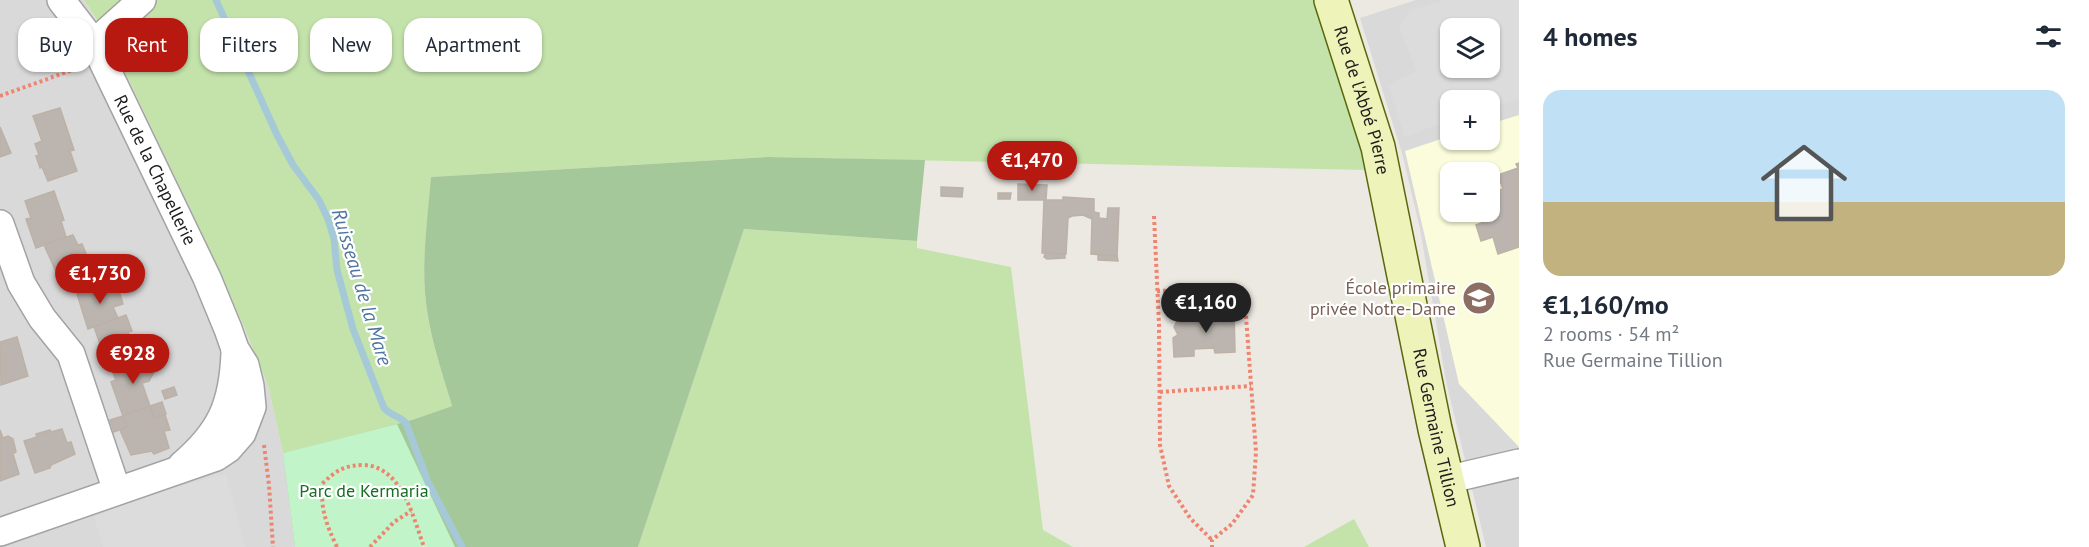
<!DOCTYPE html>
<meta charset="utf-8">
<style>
:root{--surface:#fff;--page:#f6f6f7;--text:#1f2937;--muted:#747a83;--accent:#b71910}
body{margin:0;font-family:"PT Sans",sans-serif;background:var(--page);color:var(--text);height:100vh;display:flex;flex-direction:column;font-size:22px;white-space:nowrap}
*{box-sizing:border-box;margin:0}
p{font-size:20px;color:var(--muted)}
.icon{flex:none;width:33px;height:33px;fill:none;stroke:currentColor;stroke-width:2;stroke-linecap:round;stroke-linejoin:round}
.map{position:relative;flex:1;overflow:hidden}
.drawer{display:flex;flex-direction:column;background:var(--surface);width:570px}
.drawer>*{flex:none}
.banner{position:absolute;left:18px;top:18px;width:570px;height:54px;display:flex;gap:12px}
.buttons{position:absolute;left:1440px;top:18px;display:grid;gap:12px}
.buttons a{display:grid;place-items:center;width:60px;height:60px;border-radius:12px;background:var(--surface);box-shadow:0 2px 4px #0004;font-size:30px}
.price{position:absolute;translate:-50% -51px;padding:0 14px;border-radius:21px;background:var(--accent);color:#fff;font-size:20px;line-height:39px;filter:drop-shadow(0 2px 3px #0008)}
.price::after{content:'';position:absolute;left:50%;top:36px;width:18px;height:14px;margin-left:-9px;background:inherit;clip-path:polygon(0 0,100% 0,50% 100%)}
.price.active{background:#222;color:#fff}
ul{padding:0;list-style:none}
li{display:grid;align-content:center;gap:12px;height:318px;padding:0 24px}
li span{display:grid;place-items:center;height:186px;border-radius:18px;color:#555}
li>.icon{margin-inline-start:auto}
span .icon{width:108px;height:108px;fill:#fffc;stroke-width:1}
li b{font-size:26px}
h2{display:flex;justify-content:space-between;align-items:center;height:72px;padding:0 24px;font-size:26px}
.pill{padding:0 21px;border-radius:18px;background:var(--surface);box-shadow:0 2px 4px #0004;font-size:21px;line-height:54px}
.pill.active{background:var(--accent);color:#fff}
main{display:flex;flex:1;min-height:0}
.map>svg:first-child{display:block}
.residential{fill:#dad9d9;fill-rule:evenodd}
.education{fill:#fafcdb;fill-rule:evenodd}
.grass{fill:#c4e3ab}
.forest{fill:#a5c89a}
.park{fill:#c1f4c8}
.parking{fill:#dcdcdc;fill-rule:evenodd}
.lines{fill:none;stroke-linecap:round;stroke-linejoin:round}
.stream{stroke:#a5c9d7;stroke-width:7}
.building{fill:#bcb5af;stroke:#bcb1a6;stroke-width:1.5}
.street-casing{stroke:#a3a3a3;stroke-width:30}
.secondary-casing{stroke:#59680d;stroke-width:36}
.path{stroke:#ee8571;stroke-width:4;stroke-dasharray:3 3;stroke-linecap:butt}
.street{stroke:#fff;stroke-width:27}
.secondary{stroke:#edf3b9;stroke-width:33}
.labels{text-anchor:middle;stroke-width:4.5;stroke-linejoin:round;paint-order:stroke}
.street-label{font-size:18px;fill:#1c1c1c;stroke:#fff}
.education-label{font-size:18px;fill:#785e54;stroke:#fff;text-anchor:end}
.park-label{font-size:18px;fill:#146f20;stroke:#fff}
.water-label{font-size:20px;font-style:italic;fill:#5175a2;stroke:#fff}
</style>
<main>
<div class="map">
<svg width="1519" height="547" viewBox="0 0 1519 547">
<rect width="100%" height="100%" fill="#ece9e2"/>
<g class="residential">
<polygon points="0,0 84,0 114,49 211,252 268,385 283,453 295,547 0,547"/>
<path d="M1416,0H1519V547H1486L1446,381L1420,229L1402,153L1360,18ZM1450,28H1490V68H1450ZM1450,100H1490V140H1450ZM1450,172H1490V212H1450Z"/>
</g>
<path class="education" d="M1519,115V447L1459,384L1405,151L1450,136V140H1490V124ZM1450,172H1490V212H1450Z"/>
<g class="grass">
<polygon points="84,0 125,0 104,19 97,20"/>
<path d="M153,0H1317L1367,170L769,157L432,177C428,216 422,254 425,293C428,332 441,369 452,406L412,420L283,453L268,385L240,318L211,252L114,49Z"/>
<polygon points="744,229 917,241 917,248 1011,267 1043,530 1073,547 638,547"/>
<polygon points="1354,519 1369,547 1304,547"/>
</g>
<path class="forest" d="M768,157L925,160L917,241L744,229L638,547H295L283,453L412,420L452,406C441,369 428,332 425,293C422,254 428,216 431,177Z"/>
<polygon class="park" points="397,424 455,547 295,547 283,453"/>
<g class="parking">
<path d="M1445,0H1519V99L1490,108V100H1450V120L1405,137L1389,87L1397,80L1417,72L1399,26L1411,10ZM1450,28H1490V68H1450Z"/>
<polygon points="226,474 245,547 103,547 94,517 157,492"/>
</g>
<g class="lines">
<path class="stream" d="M216,0L277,135L293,165L319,200L328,219L334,239L337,270L353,329L384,408C390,415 399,416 406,423L428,482L462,547"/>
</g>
<g class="building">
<polygon points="60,108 74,150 70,151 77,171 48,181 42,167 40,168 36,156 39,155 35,144 42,141 33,116"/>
<polygon points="0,127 11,153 0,157"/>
<polygon points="1519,163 1519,247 1498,254 1493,237 1481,241 1476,225 1484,222 1482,215 1466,220 1463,212 1490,212 1490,193 1503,189 1498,175 1518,168 1516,164"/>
<polygon points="1018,184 1047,185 1046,200 1018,200"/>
<polygon points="941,187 963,188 962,197 941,196"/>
<polygon points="54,191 64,220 61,221 66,237 36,248 26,219 31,218 25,201"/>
<polygon points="998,193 1011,193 1010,199 998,199"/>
<polygon points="1063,197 1094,199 1094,212 1099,213 1099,218 1107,219 1108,208 1119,208 1117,256 1091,254 1092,219 1083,215 1072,216 1068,218 1066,254 1042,253 1044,200 1063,200"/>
<polygon points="73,235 78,245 82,244 87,256 82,256 86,269 59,278 44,245"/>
<polygon points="1045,253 1065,254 1065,258 1047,259 1044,257"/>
<polygon points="1098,255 1117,256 1118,261 1098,260"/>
<polygon points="105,284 105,286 108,285 110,290 118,288 123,304 113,307 118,318 88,329 77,294"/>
<polygon points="1234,310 1235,352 1215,353 1214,348 1194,349 1194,356 1174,357 1173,338 1178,335 1174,327 1177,321 1184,319 1192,322 1192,316 1213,315 1213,311"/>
<polygon points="126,315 132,331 128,332 134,348 142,345 147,348 150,357 111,370 108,360 106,361 94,327"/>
<polygon points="17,337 28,376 1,385 0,342"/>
<polygon points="150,357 155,370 149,381 142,383 150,406 123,416 111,382 116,380 112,370"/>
<polygon points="174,387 177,395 165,399 162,391"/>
<polygon points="162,402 166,414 154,418 150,406"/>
<polygon points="150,406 154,418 165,415 170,430 164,431 169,448 154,454 152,451 131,455 120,430 126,427 123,416"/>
<polygon points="123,416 126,427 114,432 110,420"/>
<polygon points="62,429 67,443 71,442 75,454 51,465 50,468 35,473 24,441 37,437 36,434 50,430 51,432"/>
<polygon points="0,430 3,438 8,436 13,439 16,452 13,454 19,474 0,481"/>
</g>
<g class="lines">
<defs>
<g id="street">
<polyline points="94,43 142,0"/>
<polyline points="0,224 21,283 42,318 71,354 117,491"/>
<path d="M182,465C221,432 233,404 235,353"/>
<polyline points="1446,480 1519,463"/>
<polyline points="0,532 216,457 228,449 242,433 252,407 250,386 245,365 235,349 228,329 207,278 102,60 94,43 61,0"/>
</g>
<g id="secondary">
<path id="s1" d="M1331,0L1378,147L1435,429L1463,547"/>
</g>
</defs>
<use href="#street" class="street-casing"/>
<use href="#secondary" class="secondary-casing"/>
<g class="path">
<polyline points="0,96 78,68"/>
<polyline points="1154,216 1159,325 1160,445 1169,486 1190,518 1212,540"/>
<polyline points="1157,291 1244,289 1256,452 1253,495 1232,524 1212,540 1212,547"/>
<polyline points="1160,392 1251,386"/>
<polyline points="264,445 269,485 273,547"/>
<path d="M337,547C326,524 321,510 322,484C335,471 345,465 363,465C402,466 413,517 424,547"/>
<polyline points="370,547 394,522 411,511"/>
</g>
<use href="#street" class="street"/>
<use href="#secondary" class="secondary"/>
</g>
<defs>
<symbol id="school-disc" viewBox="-11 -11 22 22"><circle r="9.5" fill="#8d6e63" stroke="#fff"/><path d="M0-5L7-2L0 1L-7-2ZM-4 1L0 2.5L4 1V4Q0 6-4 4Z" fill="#fff"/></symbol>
</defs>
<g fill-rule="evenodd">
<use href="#school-disc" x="1460" y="279" width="38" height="38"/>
</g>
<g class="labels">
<g class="street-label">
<text dy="6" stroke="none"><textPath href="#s1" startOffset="105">Rue de l'Abbé Pierre</textPath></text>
<text transform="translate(155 170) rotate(64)" y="6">Rue de la Chapellerie</text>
<text dy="6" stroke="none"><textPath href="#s1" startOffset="441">Rue Germaine Tillion</textPath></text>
</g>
<g class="education-label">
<text x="1456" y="294">École primaire<tspan x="1456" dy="21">privée Notre-Dame</tspan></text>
</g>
<g class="park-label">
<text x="364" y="497">Parc de Kermaria</text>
</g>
<g class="water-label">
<text transform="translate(362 287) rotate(73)" y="7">Ruisseau de la Mare</text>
</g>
</g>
</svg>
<div class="buttons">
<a><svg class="icon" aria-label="layers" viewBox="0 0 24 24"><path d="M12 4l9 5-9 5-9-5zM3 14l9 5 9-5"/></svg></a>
<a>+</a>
<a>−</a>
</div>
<b class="price" style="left:1032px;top:192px">€1,470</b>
<b class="price" style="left:100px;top:305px">€1,730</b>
<b class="price active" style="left:1206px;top:334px">€1,160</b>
<b class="price" style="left:133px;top:385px">€928</b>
<div class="banner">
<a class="pill">Buy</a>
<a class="pill active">Rent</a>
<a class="pill">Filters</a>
<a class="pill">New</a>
<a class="pill">Apartment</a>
</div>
</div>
<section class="drawer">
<h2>4 homes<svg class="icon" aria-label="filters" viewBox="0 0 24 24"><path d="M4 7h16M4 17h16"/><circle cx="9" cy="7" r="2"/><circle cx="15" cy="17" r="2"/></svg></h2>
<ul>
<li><span style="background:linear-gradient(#bfe0f5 60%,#c2b280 0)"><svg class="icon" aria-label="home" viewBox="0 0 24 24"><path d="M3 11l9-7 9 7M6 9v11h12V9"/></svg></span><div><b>€1,160/mo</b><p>2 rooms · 54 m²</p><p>Rue Germaine Tillion</p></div></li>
</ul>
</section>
</main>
